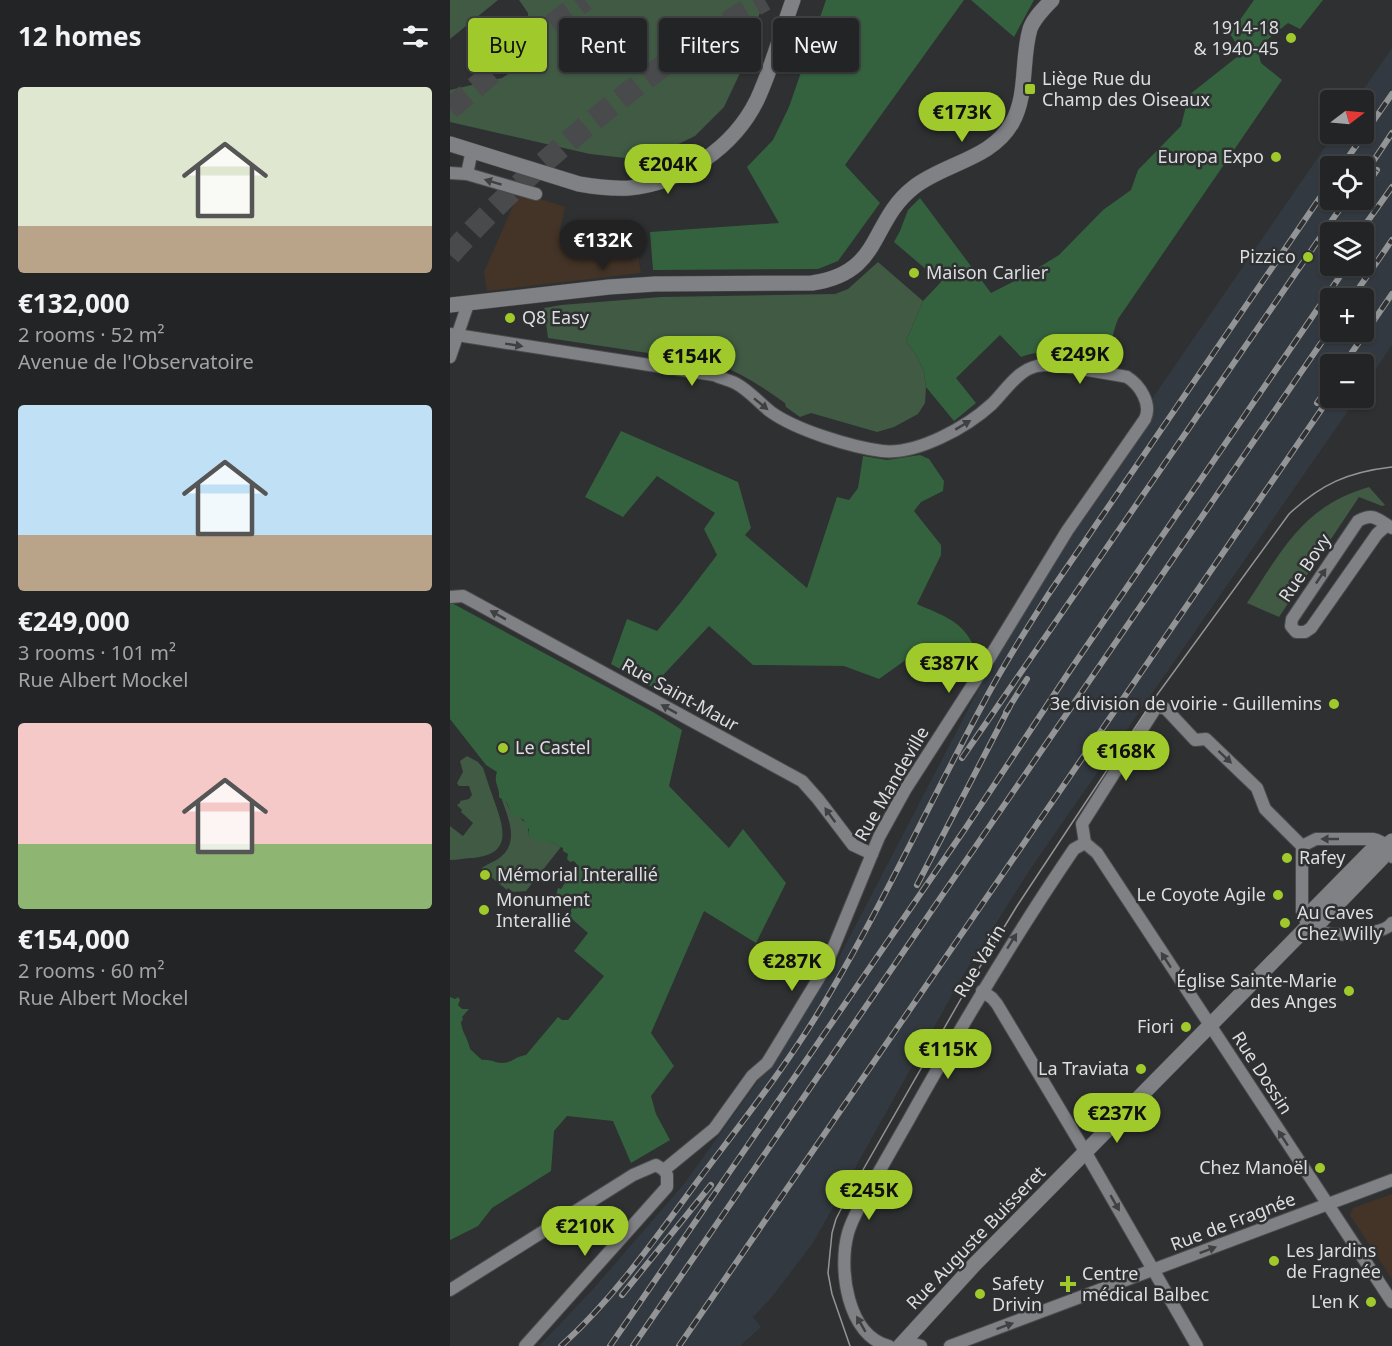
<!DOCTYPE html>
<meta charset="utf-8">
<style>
:root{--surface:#222426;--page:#2a2c2e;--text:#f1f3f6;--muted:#a2a4a7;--line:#3f4143;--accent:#a0c92b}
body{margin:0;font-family:"Noto Sans",sans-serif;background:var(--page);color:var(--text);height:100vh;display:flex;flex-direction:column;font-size:22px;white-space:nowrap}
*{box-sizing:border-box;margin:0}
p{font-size:20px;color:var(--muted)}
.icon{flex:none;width:33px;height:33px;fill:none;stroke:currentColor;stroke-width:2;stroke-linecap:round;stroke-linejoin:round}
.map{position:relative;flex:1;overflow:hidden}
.panel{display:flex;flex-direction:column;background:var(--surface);width:450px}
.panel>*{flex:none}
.guide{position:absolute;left:18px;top:18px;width:570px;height:54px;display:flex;gap:12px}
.needle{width:39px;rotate:74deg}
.controls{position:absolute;left:870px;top:90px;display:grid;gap:12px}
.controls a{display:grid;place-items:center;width:54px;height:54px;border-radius:6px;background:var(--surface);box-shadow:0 2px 4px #0004,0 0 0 2px var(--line);font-size:30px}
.price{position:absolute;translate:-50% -51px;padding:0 14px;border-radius:21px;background:var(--accent);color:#111;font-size:20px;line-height:39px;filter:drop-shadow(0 2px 3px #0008)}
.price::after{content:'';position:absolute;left:50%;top:36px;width:18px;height:14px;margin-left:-9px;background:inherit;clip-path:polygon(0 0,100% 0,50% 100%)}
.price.active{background:#222;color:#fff}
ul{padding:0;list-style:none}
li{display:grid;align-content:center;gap:12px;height:318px;padding:0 18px}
li span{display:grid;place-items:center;height:186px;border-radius:6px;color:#555}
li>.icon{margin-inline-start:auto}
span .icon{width:108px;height:108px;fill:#fffc;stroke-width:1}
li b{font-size:26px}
h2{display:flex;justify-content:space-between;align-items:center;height:72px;padding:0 18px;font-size:26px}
.tag{padding:0 21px;border-radius:6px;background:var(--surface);box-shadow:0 2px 4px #0004,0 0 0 2px var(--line);font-size:21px;line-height:54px}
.tag.active{background:var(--accent);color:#111}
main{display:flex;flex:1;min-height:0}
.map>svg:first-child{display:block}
.built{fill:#333940;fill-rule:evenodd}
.education{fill:#433427}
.green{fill:#405a44}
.forest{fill:#34623e}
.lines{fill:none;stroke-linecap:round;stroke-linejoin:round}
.motorway-tunnel{stroke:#484a4c;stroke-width:22;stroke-dasharray:22 11;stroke-linecap:butt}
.minor-casing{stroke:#4a4b4d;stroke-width:14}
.tertiary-casing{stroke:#4a4b4d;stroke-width:16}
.minor{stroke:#7f8184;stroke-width:12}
.tertiary{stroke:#7f8184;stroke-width:15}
.tram{stroke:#939496;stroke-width:1.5}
.rail-casing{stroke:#939496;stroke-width:6}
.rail{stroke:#2e3032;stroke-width:4;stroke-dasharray:11;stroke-linecap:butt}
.oneway{fill:#3e4042}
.poi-dot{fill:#a0c92b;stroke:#2e3032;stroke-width:2}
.labels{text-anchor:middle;stroke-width:5;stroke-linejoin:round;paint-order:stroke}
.poi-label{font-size:18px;fill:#dddee0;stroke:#2e3032;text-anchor:start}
.street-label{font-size:18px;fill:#dddee0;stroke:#2e3032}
</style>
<main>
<section class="panel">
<h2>12 homes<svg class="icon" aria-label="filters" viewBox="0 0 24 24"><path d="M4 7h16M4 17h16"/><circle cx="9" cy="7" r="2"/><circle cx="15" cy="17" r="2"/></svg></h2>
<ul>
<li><span style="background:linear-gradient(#dfe7d0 75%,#b9a48a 0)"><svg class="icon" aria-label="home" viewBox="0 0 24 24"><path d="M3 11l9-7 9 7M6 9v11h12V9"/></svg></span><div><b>€132,000</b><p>2 rooms · 52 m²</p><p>Avenue de l'Observatoire</p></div></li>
<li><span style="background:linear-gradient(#bfe0f5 70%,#b9a48a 0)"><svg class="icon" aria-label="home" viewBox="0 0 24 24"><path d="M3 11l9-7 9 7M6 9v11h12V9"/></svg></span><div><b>€249,000</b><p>3 rooms · 101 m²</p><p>Rue Albert Mockel</p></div></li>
<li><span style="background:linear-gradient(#f6c9c9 65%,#8fb573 0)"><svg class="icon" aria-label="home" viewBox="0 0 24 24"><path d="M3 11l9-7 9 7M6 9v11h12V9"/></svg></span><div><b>€154,000</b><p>2 rooms · 60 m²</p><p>Rue Albert Mockel</p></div></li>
</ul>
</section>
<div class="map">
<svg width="942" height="1346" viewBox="0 0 942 1346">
<rect width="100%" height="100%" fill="#2e3032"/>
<path class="built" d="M942,48V345L914,387V364H880V398H907L579,871L511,979L363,1243L321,1298L303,1317L311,1327L290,1346H89L143,1289L234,1184L348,1025L384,967L550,648L626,521L704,396L884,134H914V100H906ZM880,166H914V200H880ZM880,232H914V266H880ZM880,298H914V332H880Z"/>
<g class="education">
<polygon points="69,192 115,207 109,234 182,223 191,273 37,291 34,272"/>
<polygon points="942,1194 942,1279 900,1215 903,1208"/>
</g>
<g class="green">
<polygon points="0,0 48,0 0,39"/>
<polygon points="69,0 314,0 291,71 274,107 245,136 212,152 175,158 140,154 0,122 0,90 52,78 80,60 78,13"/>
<path d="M428,262L473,301L456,341L467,356L474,372L476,387L475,403L468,414L444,427L427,432L361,413L350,417L336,407L335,403C313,387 291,373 265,363L98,338L94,308L111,305L211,297L385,294L398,289Z"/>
<path d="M919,487L935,505L932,506L909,497L829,617L797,603C833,549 853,506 919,487Z"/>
<path d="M17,756L28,762L33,768C37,780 41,792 45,803C55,831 61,854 23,858C15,858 8,860 0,860V826L13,836L23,823L11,812L12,810L7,805L10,803V801L19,799L22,795L19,786H9L7,783L13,772L10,761Z"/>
<path d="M52,800H56C59,820 81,816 78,835L101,842L111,847L76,891L63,892L58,888L57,890L31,869C36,864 42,863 48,859C70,844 59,820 52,800Z"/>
</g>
<g class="forest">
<polygon points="376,0 514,0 395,165 430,203 388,261 368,269 203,270 200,232 329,223 297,167 323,140 339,107"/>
<polygon points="521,0 584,0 564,37"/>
<path d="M804,0H873L850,29L838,23L807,48L811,63L832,80L668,319C662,335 660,346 663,363C636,358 596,346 571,357L550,335L506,378L526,403L504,421L476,387L474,372L467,356L456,341L473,301L491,282L444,242L450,231L458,210L470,198L541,293L578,274L609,255L653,210L681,190L688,170L731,126L736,106H725L792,53L780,34Z"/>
<path d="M171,431L288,482L301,528L295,535L357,588L387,497L399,500L408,488L413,456L437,460L470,455L479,459L494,481L493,491L471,502L464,511L491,545V555L467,604C493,616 513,620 525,649L515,657L478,644L429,679L394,666L303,665L259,626L202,687L161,664L177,619L207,631L231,602L267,555L254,529L265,513L207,476L173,517L135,497Z"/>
<path d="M0,602L203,712L232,730L219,786L279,848L293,829L336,883L306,943L254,911L201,1033L224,1066L201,1096L206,1114L220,1140L181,1163L163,1121L117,1116L104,1131L101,1171L42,1208L28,1226L0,1240V997L5,999L8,997L10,1000L8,1005L12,1009H19L12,1017L13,1019L11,1022C12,1033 18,1038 20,1049L32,1060C40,1059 45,1063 52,1063C62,1063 66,1056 76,1055L108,1017L112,1020H118L154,976L124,951L138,933L122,919L120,921L118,918L123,905H113L111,902L108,903L104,902L108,888L111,889L123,870L129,867L124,861L120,862L117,859L118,854L113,851V848L101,842L86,841L78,835L79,829L75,827L74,820L62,815L56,801H54L49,797C50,787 43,783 47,772L36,765L0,719Z"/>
</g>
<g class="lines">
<g class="motorway-tunnel">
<polyline points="0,109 70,49 135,0"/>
<path d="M0,255C42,207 91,164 140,123C195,78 253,34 315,0"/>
</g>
<defs>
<g id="minor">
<polyline points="0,173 17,174 86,194"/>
<polyline points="17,174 22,150"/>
<path d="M0,334L264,375C271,378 279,380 285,383C299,390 309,403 321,412C346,430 401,447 432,451C467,455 517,427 542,404C555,391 568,370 587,366C600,362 660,374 677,377C690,385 702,404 695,419L617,531L529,675L455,790L429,837L375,968L317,1063L302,1076L264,1129L214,1170"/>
<polyline points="0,357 18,304"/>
<path d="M937,525L927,534L861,628L855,632H846L841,626L842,619L908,521C924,512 928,520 942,528"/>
<polyline points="0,597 13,596 352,781 368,799 403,845 422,854"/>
<polyline points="635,843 647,853 942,1302"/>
<polyline points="635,843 632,824 705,709 709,707 716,709 745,740 756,739 807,788 815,809 852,846"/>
<path d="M942,857C939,848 933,841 923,839H866L852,846V911L858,926C862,928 867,931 871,932C886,936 933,936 942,923"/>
<polyline points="532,991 542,998 547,1004 636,1153 747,1346"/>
<polyline points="0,1290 183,1175 206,1165 214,1170"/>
<polyline points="454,1341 471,1346"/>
<polyline points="75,1346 217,1187 217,1175 214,1170"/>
<path d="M439,1346C397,1336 388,1268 398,1233C403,1216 413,1200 422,1184C434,1163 446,1142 458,1121C510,1028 564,937 624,849L635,843"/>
<polyline points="500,1346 942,1180"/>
</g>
<g id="tertiary">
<path d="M0,144L129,184C146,187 162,189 179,188C232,183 284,147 307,100C322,68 331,33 343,0"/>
<path d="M0,305L159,287L205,284L362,283C433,273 419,222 464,187C495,163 542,159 562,123C578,95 571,60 580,29C584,18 594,8 602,0"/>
<polyline points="858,926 860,916 864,909 923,849 936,846"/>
<polyline points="450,1346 524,1265 858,926 870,922 932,858 936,846 942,841"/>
</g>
</defs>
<use href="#minor" class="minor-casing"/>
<use href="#tertiary" class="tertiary-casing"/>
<use href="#minor" class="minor"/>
<use href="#tertiary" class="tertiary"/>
<path class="tram" d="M400,1346L382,1294L378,1273L382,1233L386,1219L394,1203L520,983L567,906L704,699L839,514C871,484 898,472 942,467"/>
<defs>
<g id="rail">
<polyline points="892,166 942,94"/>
<polyline points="914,175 942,133"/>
<polyline points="914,189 927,170"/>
<polyline points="910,232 942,187"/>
<polyline points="902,298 942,240"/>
<polyline points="894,364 942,294"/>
<polyline points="867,403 880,384"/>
<polyline points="556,712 577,679"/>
<polyline points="512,758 896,200"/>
<polyline points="467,885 560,706"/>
<polyline points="172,1295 261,1185"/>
<path d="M111,1346C163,1299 203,1242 244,1186C291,1123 341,1061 380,993C436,898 482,798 535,700C554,664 576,630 598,595L880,183"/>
<polyline points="160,1346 517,826 621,669 897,266"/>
<polyline points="183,1346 880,330"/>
<polyline points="229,1346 880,397"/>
</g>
</defs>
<use href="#rail" class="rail-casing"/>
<use href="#rail" class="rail"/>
</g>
<defs><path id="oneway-solid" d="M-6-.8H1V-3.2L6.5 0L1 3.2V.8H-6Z" transform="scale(1.5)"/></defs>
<g class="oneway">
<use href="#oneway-solid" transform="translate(43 182) rotate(-163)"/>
<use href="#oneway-solid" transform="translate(64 345) rotate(9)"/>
<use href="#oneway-solid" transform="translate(311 404) rotate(39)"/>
<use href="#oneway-solid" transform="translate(513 425) rotate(-31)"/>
<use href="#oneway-solid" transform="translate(871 576) rotate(-56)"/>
<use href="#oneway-solid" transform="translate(48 615) rotate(-151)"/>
<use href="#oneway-solid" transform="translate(219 709) rotate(-151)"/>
<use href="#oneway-solid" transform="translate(775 757) rotate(43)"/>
<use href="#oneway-solid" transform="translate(380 815) rotate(-126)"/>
<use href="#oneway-solid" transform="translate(880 839) rotate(180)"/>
<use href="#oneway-solid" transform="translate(562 941) rotate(-58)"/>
<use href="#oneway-solid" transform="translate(716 960) rotate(-123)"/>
<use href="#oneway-solid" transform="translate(833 1138) rotate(-123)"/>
<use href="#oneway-solid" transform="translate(665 1203) rotate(60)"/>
<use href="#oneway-solid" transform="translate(758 1250) rotate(-21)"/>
<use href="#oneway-solid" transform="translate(411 1324) rotate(-120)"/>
<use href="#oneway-solid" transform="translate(555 1326) rotate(-20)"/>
</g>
<g class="poi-dot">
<circle cx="841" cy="38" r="6"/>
<rect x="574" y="83" width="12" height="12" rx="3"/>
<circle cx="826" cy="157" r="6"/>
<circle cx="858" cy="257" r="6"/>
<circle cx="464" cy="273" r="6"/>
<circle cx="60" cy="318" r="6"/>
<circle cx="884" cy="704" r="6"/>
<circle cx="53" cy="748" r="6"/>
<circle cx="837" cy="858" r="6"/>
<circle cx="35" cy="875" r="6"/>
<circle cx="828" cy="895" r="6"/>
<circle cx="34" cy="910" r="6"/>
<circle cx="835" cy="923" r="6"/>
<circle cx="899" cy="991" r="6"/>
<circle cx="736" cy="1027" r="6"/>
<circle cx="691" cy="1069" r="6"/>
<circle cx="870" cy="1168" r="6"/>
<circle cx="824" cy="1261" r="6"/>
<path d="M615 1275h6v6h6v6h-6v6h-6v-6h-6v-6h6z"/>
<circle cx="530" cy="1294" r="6"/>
<circle cx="921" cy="1302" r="6"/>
</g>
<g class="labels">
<g class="poi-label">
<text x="829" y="34" text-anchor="end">1914-18<tspan x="829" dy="21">&amp; 1940-45</tspan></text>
<text x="592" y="85">Liège Rue du<tspan x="592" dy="21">Champ des Oiseaux</tspan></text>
<text x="814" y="163" text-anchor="end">Europa Expo</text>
<text x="846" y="263" text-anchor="end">Pizzico</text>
<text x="476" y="279">Maison Carlier</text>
<text x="72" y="324">Q8 Easy</text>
<text x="872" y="710" text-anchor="end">3e division de voirie - Guillemins</text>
<text x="65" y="754">Le Castel</text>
<text x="849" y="864">Rafey</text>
<text x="47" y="881">Mémorial Interallié</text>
<text x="816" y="901" text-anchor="end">Le Coyote Agile</text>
<text x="46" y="906">Monument<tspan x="46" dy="21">Interallié</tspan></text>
<text x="847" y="919">Au Caves<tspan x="847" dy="21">Chez Willy</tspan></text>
<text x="887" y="987" text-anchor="end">Église Sainte-Marie<tspan x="887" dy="21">des Anges</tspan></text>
<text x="724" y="1033" text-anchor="end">Fiori</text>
<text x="679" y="1075" text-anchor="end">La Traviata</text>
<text x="858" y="1174" text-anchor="end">Chez Manoël</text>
<text x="836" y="1257">Les Jardins<tspan x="836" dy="21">de Fragnée</tspan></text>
<text x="632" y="1280">Centre<tspan x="632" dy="21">médical Balbec</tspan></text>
<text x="542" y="1290">Safety<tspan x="542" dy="21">Drivin</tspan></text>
<text x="909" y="1308" text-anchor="end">L'en K</text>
</g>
<g class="street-label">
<text transform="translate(855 568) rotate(-56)" y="6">Rue Bovy</text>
<text transform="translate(230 695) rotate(29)" y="6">Rue Saint-Maur</text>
<text transform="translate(442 784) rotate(-60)" y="6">Rue Mandeville</text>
<text transform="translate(530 961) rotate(-59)" y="6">Rue Varin</text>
<text transform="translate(812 1073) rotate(57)" y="6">Rue Dossin</text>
<text transform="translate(783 1222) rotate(-21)" y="6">Rue de Fragnée</text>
<text transform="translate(526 1238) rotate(-46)" y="6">Rue Auguste Buisseret</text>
</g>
</g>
</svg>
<div class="controls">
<a><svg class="needle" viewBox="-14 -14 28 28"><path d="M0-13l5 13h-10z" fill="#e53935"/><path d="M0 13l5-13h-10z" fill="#a2a4a7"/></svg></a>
<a><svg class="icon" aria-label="locate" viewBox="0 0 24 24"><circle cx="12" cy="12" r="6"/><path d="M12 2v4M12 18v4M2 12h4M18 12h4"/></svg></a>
<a><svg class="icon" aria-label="layers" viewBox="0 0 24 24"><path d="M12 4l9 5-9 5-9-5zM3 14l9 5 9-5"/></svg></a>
<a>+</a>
<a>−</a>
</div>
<b class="price" style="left:512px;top:143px">€173K</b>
<b class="price" style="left:218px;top:195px">€204K</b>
<b class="price active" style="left:153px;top:271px">€132K</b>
<b class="price" style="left:630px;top:385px">€249K</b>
<b class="price" style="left:242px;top:387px">€154K</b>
<b class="price" style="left:499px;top:694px">€387K</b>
<b class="price" style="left:676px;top:782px">€168K</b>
<b class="price" style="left:342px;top:992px">€287K</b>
<b class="price" style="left:498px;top:1080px">€115K</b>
<b class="price" style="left:667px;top:1144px">€237K</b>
<b class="price" style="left:419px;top:1221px">€245K</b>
<b class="price" style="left:135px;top:1257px">€210K</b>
<div class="guide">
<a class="tag active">Buy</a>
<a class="tag">Rent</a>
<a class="tag">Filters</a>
<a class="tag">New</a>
</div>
</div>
</main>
